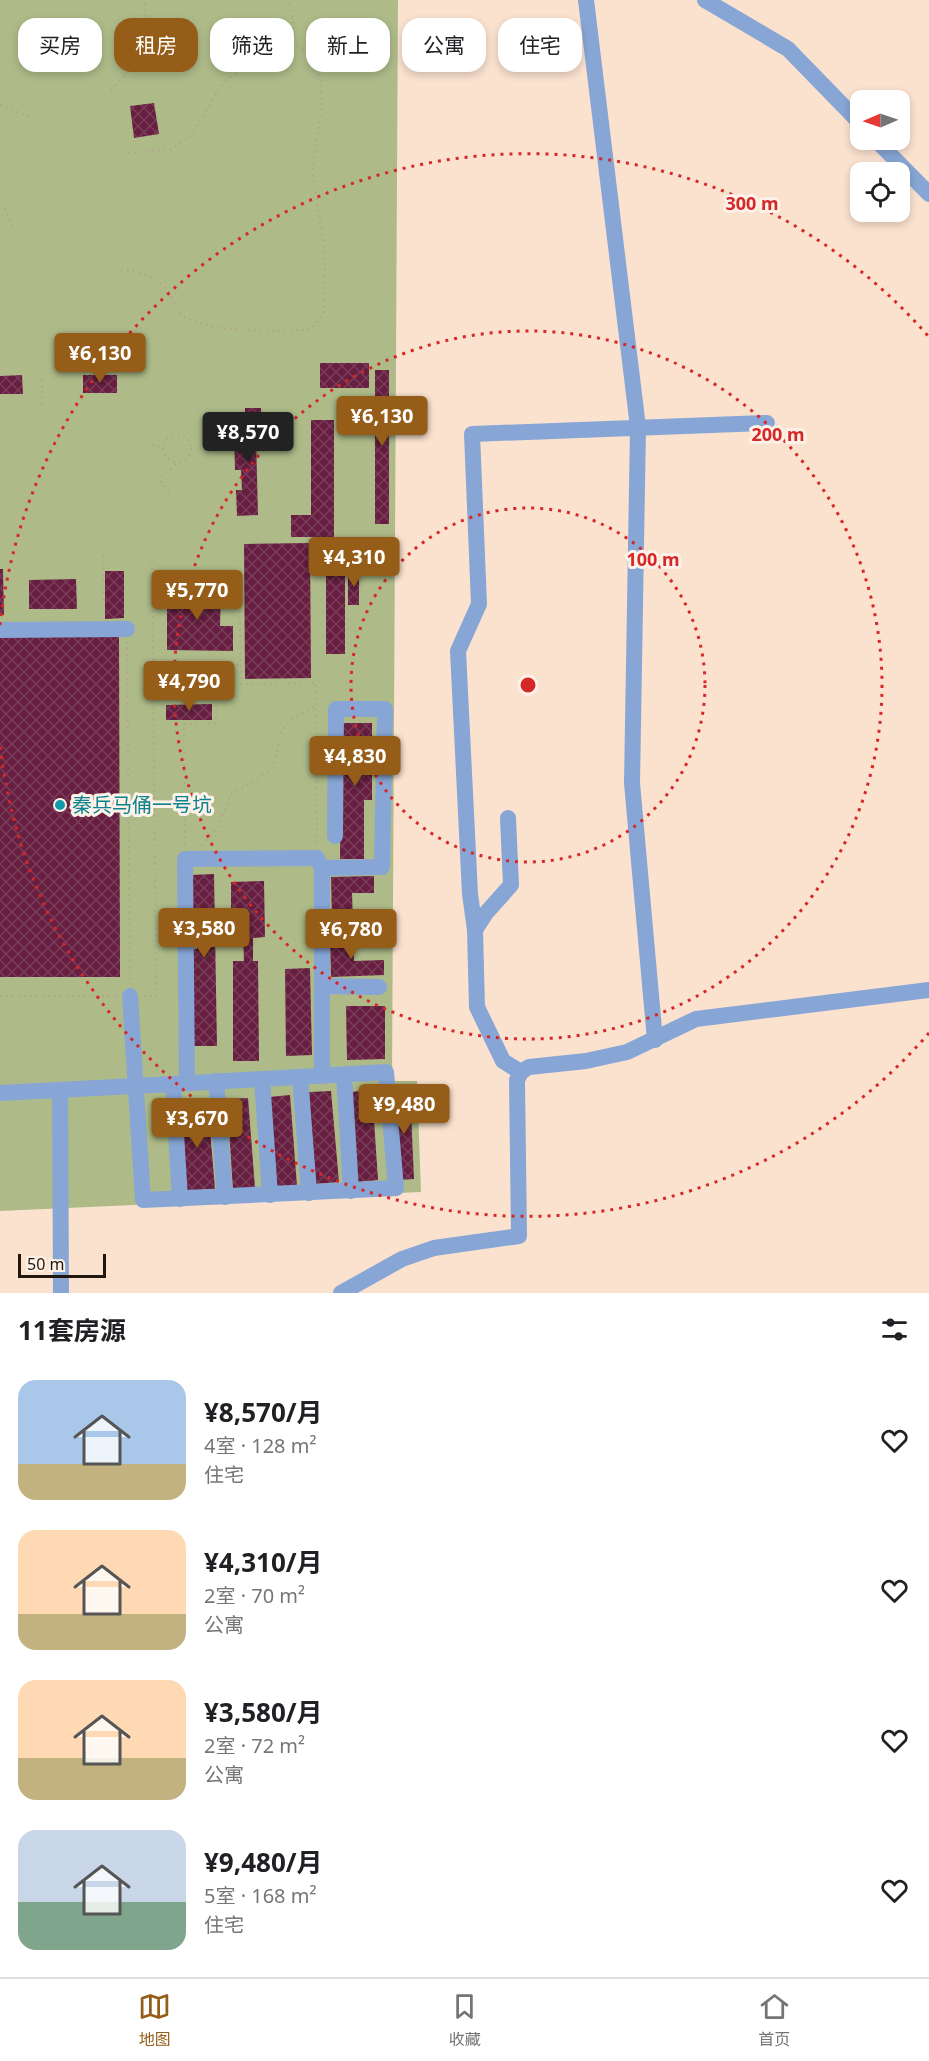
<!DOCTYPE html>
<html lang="zh">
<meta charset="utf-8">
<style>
:root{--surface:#fff;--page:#f2f2f2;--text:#202124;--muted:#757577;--line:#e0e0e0;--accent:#955d18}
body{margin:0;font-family:"Noto Sans","Noto Sans SC",sans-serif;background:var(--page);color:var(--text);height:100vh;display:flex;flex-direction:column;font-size:22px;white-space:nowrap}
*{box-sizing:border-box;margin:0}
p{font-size:20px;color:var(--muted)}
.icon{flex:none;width:33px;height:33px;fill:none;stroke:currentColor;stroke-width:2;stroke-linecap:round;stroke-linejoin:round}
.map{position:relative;height:1293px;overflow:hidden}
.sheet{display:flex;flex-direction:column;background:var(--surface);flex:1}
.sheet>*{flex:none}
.top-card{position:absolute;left:18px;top:18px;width:600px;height:54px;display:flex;gap:12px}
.needle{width:39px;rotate:268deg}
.tools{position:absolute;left:850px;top:90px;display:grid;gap:12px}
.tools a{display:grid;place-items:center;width:60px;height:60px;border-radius:12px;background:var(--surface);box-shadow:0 3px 9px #0003;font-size:30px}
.scale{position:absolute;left:18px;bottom:15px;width:88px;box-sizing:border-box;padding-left:6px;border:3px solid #20160d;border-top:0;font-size:16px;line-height:21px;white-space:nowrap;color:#20160d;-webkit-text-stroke:4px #fef2e8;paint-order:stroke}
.price{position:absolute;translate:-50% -51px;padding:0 14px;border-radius:6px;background:var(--accent);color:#fff;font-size:20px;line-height:39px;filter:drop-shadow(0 2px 3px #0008)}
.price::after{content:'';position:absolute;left:50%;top:36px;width:18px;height:14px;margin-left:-9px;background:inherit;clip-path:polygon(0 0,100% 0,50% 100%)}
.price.current{background:#222;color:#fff}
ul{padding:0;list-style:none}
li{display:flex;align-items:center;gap:18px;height:150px;padding:0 18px}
li span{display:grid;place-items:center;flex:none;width:168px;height:120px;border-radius:18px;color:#555}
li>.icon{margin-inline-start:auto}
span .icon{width:72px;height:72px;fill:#fffc;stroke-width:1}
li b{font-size:26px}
h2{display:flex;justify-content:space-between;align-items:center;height:72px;padding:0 18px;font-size:26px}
.chip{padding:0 21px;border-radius:18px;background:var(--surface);box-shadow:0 3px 9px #0003;font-size:21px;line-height:54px}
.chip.current{background:var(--accent);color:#fff}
.menu{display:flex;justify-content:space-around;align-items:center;height:84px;border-top:2px solid var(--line);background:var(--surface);font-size:16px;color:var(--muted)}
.menu a{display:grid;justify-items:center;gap:3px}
.menu .current{color:var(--accent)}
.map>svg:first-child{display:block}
.green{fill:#aebb89}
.building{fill:url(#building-cross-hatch)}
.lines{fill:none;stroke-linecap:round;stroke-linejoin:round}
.path{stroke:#b4a090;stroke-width:2;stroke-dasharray:1.5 4.5;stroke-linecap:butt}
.minor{stroke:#87a6d5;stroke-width:16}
.ring{fill:none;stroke:#d62828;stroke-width:3;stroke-dasharray:3 6}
.culture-dot{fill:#0f9aa8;stroke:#fef2e8;stroke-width:2}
.labels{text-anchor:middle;stroke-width:6;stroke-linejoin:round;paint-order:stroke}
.culture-label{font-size:20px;fill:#0d838f;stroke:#fef2e8;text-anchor:start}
.centre{fill:#d62828;stroke:#fef2e8;stroke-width:3}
.ring-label{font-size:18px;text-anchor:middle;font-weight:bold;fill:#d62828;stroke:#fef2e8;stroke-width:6;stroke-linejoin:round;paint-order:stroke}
</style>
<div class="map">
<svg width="929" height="1293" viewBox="0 0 929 1293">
<defs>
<pattern id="building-cross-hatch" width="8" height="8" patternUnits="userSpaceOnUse" patternTransform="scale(1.5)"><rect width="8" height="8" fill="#671e41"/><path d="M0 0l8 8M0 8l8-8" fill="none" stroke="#783d58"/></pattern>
</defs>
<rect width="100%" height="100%" fill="#fbe2cf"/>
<polygon class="green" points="0,0 398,0 392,1081 417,1081 421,1192 0,1211"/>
<g class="building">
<polygon points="154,103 159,134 134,138 130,106"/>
<rect x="320" y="363" width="49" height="25"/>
<rect x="375" y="370" width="14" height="154"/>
<polygon points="22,375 23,394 0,394 0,376"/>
<rect x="83" y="375" width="34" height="18"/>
<polygon points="245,408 261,408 262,437 256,437 258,515 237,516 236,490 242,490 241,470 235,470 234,434 245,434"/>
<polygon points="311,420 334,420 334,537 291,537 291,515 311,515"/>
<polygon points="310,543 311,678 245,679 244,544"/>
<polygon points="0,569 3,569 4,615 0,615"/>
<rect x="326" y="570" width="19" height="84"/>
<polygon points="105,571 124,571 124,618 105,619"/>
<rect x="348" y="571" width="11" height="34"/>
<polygon points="76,579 77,609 29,609 29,580"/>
<polygon points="167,588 221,588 220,626 233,626 233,651 167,650"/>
<polygon points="0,633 119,633 120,977 0,977"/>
<polygon points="212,704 212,720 166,720 166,705"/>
<polygon points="341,723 372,723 372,800 364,800 364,859 340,859"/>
<polygon points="214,874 217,1046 194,1046 193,949 197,949 197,940 191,940 190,875"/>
<polygon points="374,876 374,893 352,893 353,921 332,921 331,877"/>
<polygon points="264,881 265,937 253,938 253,961 258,961 259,1061 233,1061 233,961 244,961 243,937 231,937 231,882"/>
<polygon points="330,935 353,935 354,961 384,960 384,975 331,977"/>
<polygon points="310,968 312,1055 286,1056 285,969"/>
<polygon points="346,1006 385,1006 385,1059 347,1060"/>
<polygon points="372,1090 378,1180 356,1182 351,1092"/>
<polygon points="394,1090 410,1090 414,1179 398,1180"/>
<polygon points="331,1091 339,1182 316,1184 309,1092"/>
<polygon points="290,1095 297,1186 277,1188 269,1097"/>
<polygon points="248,1098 255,1188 233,1190 227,1099"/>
<polygon points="208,1106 215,1189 185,1191 181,1108"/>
</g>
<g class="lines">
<g class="path">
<polyline points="111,90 135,64 143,43 145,0"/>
<polyline points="0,105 31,117"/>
<polyline points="128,153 171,149 190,137 224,81 292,41 294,25 288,0"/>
<polyline points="0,197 14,231"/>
<path d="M121,270C139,270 157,277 169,292C173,298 174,308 179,313C203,334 280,332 311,329L324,314L325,253L312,169L322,105L320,77L310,56L292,41"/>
<polyline points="42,379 42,410"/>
<circle cx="177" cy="448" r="14"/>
<polyline points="146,443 163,447"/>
<path d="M169,491L161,484C160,472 166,473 174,467L176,462"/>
<polyline points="103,556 104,614"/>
<polyline points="239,575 241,684 316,683 317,844"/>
<polyline points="127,642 130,981"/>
<polyline points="153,665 240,665"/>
<polyline points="190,665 190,704"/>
<polyline points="185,844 184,724 216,723 216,700 191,700"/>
<polyline points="202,845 218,828 231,794 253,782 273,767 282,730 291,720 316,705"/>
<polyline points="0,996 117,996"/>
<polyline points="144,996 156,996 152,556"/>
</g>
<g class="minor">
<polyline points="586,0 638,427 632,783 655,1040"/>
<polyline points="705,0 788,49 861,124"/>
<polyline points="876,140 929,194"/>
<polyline points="0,630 127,629"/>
<polyline points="508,818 511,885 486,913 475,930 477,1007 503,1061 521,1072"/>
<polyline points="322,868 382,867 385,709 336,709 335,836"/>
<polyline points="322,927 375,926"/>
<polyline points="475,930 470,894 458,651 479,604 472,434 767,423"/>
<polyline points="322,986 379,987"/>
<polyline points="344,1075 351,1191"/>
<polyline points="300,1077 309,1193"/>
<polyline points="262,1079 270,1195"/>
<polyline points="216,1081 225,1197"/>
<polyline points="187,1083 185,859 317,858 322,868 322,1076"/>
<polyline points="173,1084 180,1199"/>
<polyline points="60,1090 61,1293"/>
<path d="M0,1093C129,1087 257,1079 386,1072L396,1188L143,1200L130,996"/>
<polyline points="341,1293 402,1259 434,1248 519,1236 517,1080 521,1072 529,1067 586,1061 627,1052 696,1019 929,990"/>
</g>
</g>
<g class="ring">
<circle cx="528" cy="685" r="177"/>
<circle cx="528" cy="685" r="354"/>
<path d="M929 1033A531 531 0 0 1 0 745M0 625A531 531 0 0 1 929 337"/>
</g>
<circle class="culture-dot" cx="60" cy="805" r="6"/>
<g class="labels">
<g class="culture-label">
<text x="72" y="812">秦兵马俑一号坑</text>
</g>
</g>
<circle cx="528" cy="685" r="9" class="centre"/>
<g class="ring-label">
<text x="752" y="210">300 m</text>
<text x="778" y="441">200 m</text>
<text x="653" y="566">100 m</text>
</g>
</svg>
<div class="tools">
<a><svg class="needle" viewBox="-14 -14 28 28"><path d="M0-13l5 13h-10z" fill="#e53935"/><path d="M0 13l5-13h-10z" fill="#757577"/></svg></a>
<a><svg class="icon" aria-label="locate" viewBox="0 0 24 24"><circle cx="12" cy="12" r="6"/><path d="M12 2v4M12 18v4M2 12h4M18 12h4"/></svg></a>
</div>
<div class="scale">50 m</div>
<b class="price" style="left:100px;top:384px">¥6,130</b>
<b class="price" style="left:382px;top:447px">¥6,130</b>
<b class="price current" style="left:248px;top:463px">¥8,570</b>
<b class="price" style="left:354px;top:588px">¥4,310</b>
<b class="price" style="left:197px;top:621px">¥5,770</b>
<b class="price" style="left:189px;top:712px">¥4,790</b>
<b class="price" style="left:355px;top:787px">¥4,830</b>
<b class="price" style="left:204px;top:959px">¥3,580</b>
<b class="price" style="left:351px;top:960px">¥6,780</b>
<b class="price" style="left:404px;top:1135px">¥9,480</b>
<b class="price" style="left:197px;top:1149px">¥3,670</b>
<div class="top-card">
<a class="chip">买房</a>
<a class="chip current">租房</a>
<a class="chip">筛选</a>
<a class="chip">新上</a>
<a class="chip">公寓</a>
<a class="chip">住宅</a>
</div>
</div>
<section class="sheet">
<h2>11套房源<svg class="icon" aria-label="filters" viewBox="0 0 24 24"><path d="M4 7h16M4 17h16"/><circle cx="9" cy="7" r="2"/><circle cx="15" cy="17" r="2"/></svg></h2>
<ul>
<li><span style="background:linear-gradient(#a9c7e8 70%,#c2b280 0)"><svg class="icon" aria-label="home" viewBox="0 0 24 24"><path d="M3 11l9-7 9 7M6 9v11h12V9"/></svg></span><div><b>¥8,570/月</b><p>4室 · 128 m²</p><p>住宅</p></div><svg class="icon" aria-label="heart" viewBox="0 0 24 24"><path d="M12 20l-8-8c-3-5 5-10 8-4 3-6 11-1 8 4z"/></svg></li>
<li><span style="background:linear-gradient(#ffd9b3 70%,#c2b280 0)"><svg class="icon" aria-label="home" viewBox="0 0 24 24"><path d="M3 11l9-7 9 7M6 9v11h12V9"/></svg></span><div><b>¥4,310/月</b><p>2室 · 70 m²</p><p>公寓</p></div><svg class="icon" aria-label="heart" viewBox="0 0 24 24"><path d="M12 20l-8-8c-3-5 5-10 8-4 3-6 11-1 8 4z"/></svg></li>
<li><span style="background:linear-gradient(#ffd9b3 65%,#c2b280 0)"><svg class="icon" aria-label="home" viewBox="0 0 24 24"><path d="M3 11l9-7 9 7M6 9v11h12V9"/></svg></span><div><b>¥3,580/月</b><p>2室 · 72 m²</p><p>公寓</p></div><svg class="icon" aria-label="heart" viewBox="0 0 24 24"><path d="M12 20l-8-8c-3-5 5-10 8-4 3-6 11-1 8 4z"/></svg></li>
<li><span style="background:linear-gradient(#c9d6e8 60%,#7fa58c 0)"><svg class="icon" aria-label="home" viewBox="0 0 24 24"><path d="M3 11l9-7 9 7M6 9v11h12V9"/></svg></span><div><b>¥9,480/月</b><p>5室 · 168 m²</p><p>住宅</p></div><svg class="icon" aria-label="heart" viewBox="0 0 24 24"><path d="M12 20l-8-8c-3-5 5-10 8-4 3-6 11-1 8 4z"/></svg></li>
</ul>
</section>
<nav class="menu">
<a class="current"><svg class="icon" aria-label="map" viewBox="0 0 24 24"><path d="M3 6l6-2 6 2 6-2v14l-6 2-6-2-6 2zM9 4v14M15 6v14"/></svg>地图</a>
<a><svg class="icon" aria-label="saved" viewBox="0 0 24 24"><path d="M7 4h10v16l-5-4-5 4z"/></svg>收藏</a>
<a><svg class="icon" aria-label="home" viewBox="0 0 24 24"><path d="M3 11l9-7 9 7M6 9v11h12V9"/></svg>首页</a>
</nav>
